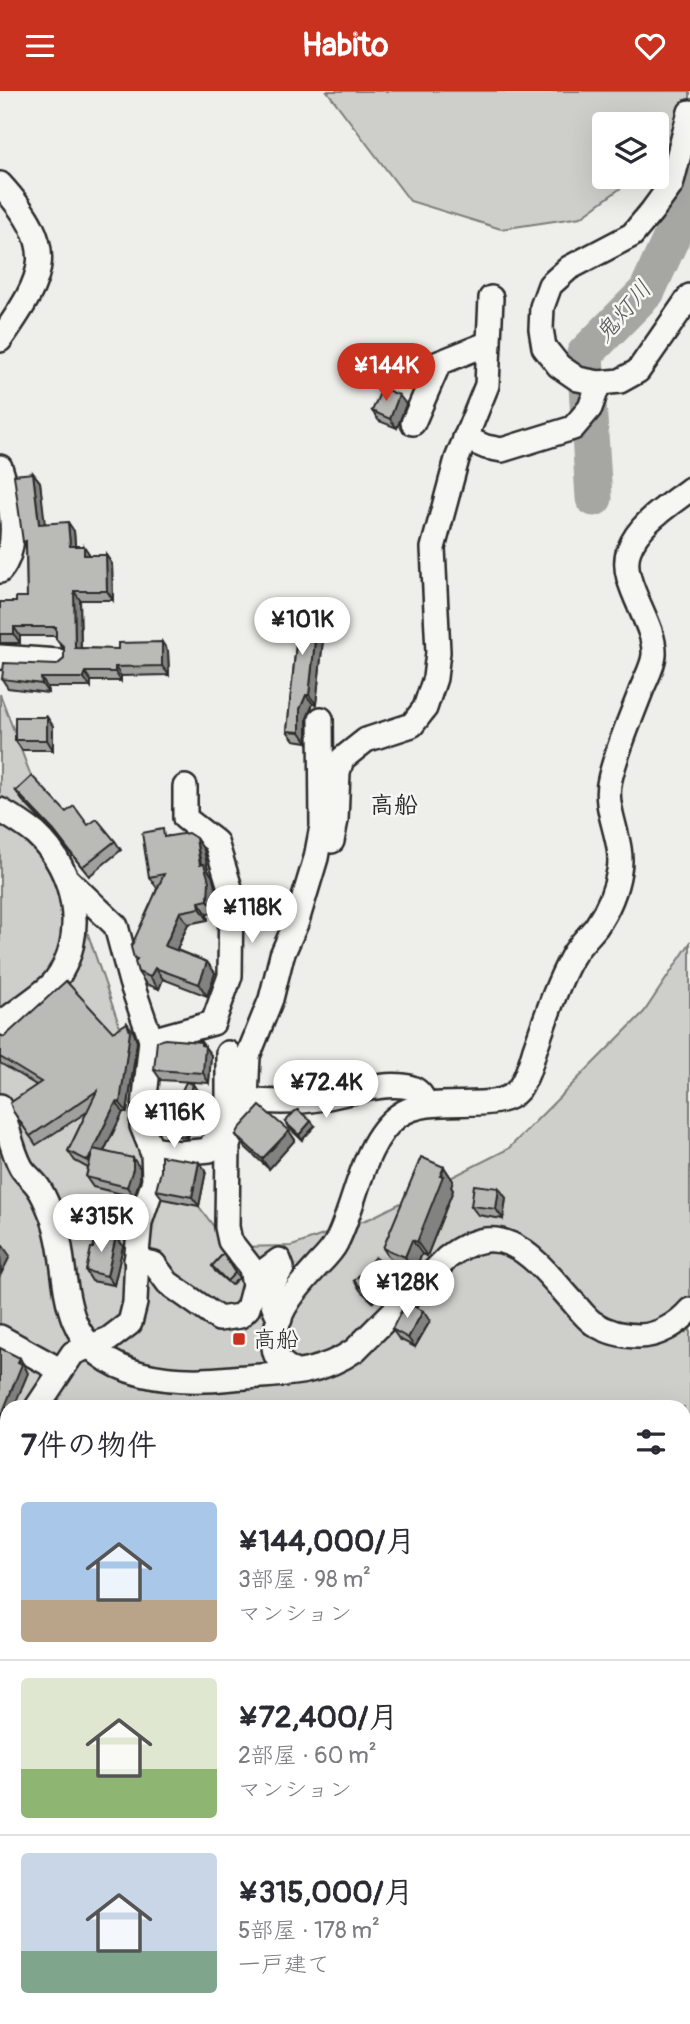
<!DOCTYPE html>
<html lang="ja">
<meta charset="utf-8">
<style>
:root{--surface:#fff;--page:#f7f7f7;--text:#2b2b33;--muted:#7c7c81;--line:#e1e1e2;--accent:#c8321e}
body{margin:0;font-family:Pangolin,"Klee One",sans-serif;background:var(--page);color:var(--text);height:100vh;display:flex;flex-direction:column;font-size:26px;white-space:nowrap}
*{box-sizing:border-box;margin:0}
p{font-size:23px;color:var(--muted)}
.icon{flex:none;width:38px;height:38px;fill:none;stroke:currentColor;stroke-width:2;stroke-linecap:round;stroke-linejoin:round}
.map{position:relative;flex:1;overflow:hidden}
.panel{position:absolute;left:0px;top:1309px;width:691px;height:625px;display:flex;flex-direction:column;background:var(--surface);border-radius:21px 21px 0 0;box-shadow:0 7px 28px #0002}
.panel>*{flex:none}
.tools{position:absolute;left:592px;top:21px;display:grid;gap:14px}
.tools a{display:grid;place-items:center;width:77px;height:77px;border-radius:7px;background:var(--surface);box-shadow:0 7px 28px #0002;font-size:35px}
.price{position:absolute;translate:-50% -60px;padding:0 16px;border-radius:24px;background:#fff;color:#222;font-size:23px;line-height:46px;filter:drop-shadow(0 2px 4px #0008)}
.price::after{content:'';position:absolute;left:50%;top:42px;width:21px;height:16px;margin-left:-10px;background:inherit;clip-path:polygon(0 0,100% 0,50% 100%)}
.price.selected{background:var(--accent);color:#fff}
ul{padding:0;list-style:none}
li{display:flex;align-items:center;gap:21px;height:175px;padding:0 21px}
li+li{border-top:2px solid var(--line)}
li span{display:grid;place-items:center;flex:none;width:196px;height:140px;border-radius:7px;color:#555}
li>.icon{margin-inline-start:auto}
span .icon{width:84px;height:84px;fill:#fffc;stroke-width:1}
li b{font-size:30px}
h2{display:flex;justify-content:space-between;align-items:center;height:84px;padding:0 21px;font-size:30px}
header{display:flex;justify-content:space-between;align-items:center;height:91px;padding:0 21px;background:var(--accent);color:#fff;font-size:32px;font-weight:700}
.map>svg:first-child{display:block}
.green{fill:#cececa;stroke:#7c7c7a;stroke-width:2;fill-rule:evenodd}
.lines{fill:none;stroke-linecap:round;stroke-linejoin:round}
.river{stroke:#a6a6a3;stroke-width:37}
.minor-casing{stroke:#2b2b2b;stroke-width:28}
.minor{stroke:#f6f6f2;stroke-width:23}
.wall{fill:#a0a09d;stroke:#2b2b2b;stroke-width:2}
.shaded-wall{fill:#828280;stroke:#2b2b2b;stroke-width:2}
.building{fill:#babab7;stroke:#2b2b2b;stroke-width:2}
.poi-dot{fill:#c8321e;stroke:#f6f6f2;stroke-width:2.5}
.labels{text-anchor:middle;stroke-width:5;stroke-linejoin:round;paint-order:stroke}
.poi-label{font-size:23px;fill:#2b2b2b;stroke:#f6f6f2;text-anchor:start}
.water-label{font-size:24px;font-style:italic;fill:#565655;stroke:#f6f6f2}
.neighbourhood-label{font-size:24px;font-weight:bold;fill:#2b2b2b;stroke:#f6f6f2}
</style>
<header><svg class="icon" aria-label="menu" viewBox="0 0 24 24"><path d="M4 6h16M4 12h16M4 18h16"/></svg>Habito<svg class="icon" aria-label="heart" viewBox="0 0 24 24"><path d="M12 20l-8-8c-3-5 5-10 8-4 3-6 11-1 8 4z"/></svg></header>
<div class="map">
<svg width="690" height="1933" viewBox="0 0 690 1933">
<rect width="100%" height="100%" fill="#eeeeea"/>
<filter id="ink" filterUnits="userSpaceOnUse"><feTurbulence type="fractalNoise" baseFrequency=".0143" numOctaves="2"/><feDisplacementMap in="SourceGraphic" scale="14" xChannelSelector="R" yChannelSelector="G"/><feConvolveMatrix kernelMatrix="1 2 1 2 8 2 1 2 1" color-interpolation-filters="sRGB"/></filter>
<g filter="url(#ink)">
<g class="green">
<polygon points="327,0 690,0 690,45 656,71 656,33 604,33 604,86 636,86 581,126 501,138 410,110"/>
<path d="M0,603L63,770L166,1071L229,1156L292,1155L371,1127L508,1058L644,921L690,852V1933H0ZM7,1316H684V1927H7Z"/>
</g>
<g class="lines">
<polyline class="river" points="594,407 585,263 647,200 679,130 690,78"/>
<defs>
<g id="minor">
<polyline points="690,21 671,94 652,120 632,144 569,177 550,194 542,216 541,238 544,256 559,275 578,288 599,292 620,290 638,280 690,205"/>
<path d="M0,93C59,158 46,183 0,249"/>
<polyline points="413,332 439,272 489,252"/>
<polyline points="465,347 486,356 502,359 573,337 590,317 599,292"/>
<path d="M0,376C10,406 22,453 0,480"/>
<polyline points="0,566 58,570"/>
<path d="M0,719C12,726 25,734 36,743C76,779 88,846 55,890C46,902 14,921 0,934"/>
<polyline points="332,750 336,729 338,681 342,668 366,649 412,634 425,617 435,587 438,561 433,457 457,368 487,294 491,207"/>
<polyline points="151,949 213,932 230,885 231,800 216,751 185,727 185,696"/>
<path d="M246,1008C268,1012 289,1012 311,1009C338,1006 386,988 412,997C420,1000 423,1007 426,1013"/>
<path d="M0,1015C8,1034 11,1058 21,1076C25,1083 33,1089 38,1096C44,1104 48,1115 52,1125C65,1158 61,1196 74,1229C98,1290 178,1293 233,1287C279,1283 316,1286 355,1259L447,1167C505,1121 537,1172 574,1212C580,1219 586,1227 593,1232C607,1241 622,1245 639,1245C658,1245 678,1233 690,1219"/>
<polyline points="151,1058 180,1062 210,1059 228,1012 228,962"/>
<polyline points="136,1169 154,1173 168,1192 219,1228 240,1225 248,1217 254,1194 251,1177 230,1150 227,1136 228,1054 246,1008 248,965 271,908 282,864 297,830 316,767 322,735 321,628"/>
<path d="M253,1188L279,1169L282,1177C268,1199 268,1205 280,1228"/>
<polyline points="0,1246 60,1279"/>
<path d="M295,1281C277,1271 271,1263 275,1242C280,1214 301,1193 319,1173C325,1167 332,1160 336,1152C356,1114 362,1051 398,1025C431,1000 497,1025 518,999C527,988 531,971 535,958C546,927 556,895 572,866C578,855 588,846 596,836C607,820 616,799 619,780C625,749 602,719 610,688C617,658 630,629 641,600C645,589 653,576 654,564C656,531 617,490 629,459C639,432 668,415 690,398"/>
<polyline points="37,1316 73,1262 109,1248 130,1232 135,1212 137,1162 140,1131 154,1090 153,1062 142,1035 151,949 131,891 116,835 66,787"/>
<polyline points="0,1369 5,1397 0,1414"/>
<polyline points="684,1489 690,1491"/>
<polyline points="628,1927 628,1933"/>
</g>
</defs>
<use href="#minor" class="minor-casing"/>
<use href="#minor" class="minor"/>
</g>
<g class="wall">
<polygon points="406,313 397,337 379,330 372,320"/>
<polygon points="33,382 40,391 44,432 74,440 75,455 90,464 106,464 112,473 113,509 80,509 81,557 168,560 169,584 121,585 121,590 91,590 91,596 47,596 48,602 8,597 2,588 57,574 64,568 64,559 56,548 56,545 20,545 20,552 0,552 0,511 16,511 27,506 26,455 23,451"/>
<polygon points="326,521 316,613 313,613 307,627 307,651 294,649 287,640 296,553 289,543"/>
<polygon points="47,626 53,635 53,659 22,659 15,649"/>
<polygon points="16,700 66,721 115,750 121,759 89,785 60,749 22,709"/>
<polygon points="168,745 204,759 208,779 212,785 217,802 217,821 207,823 208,829 188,833 177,859 207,871 215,882 207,905 163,888 159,898 146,893 138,881 136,870 134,867 157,797 149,786"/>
<polygon points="127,932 134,942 137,951 127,1021 123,1021 104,1060 140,1077 140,1088 134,1106 93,1096 86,1086 88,1077 75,1070 68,1060 87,1021 36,1054 13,1020 36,994 0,972 0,944 4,946 113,941"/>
<polygon points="201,951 211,964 209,992 161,989 154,979"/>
<polygon points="198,1001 196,1009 204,1013 210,1021 203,1036 191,1031 188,1047 170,1043 165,1035"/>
<polygon points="285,1031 315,1035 302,1049 288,1036"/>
<polygon points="289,1040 295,1049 269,1078 243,1054 236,1044"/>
<polygon points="444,1076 453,1090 451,1096 453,1099 427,1165 422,1163 414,1180 392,1171 383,1157"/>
<polygon points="206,1080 199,1115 163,1108 156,1099"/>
<polygon points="506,1107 503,1128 478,1124 471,1115"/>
<polygon points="116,1145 123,1155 114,1194 92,1190 86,1180 93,1157"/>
<polygon points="223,1163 239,1187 231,1194 215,1180 212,1175"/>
<polygon points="388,1177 395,1186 373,1211 361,1200 354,1190"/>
<polygon points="430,1230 415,1256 399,1248 392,1238"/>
</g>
<g class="shaded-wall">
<polygon points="399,304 406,313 397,337 390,328"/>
<polygon points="33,382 40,391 46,442 39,433"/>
<polygon points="68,431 74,440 76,464 70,455"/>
<polygon points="84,455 90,464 84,464"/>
<polygon points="106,464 112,473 113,509 107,500"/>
<polygon points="74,500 80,509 81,566 75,557"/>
<polygon points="319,512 326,521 316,613 309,604"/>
<polygon points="14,536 20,545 20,552 14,543"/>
<polygon points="162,551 168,560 169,584 162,575"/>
<polygon points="115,576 121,585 121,590 115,581"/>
<polygon points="85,581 91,590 91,596 84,587"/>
<polygon points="41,587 47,596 48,602 42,593"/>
<polygon points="306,604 313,613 307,627 307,651 300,641 300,618"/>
<polygon points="47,626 53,635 53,659 47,649"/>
<polygon points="196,747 204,759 208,779 212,785 217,802 217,821 208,809"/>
<polygon points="199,811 207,823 208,829 200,817"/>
<polygon points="180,821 188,833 173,867 165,855"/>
<polygon points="207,871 215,882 207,905 199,893"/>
<polygon points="155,877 163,888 159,898 150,886"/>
<polygon points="127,932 134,942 137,951 127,1021 120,1012"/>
<polygon points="201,951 211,964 209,992 203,982"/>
<polygon points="193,993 198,1001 195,1014 190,1006"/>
<polygon points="116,1011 123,1021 100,1068 93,1058"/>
<polygon points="204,1013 210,1021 203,1036 198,1028"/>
<polygon points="186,1023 191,1031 188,1047 182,1039"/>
<polygon points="311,1030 315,1035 302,1049 299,1044"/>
<polygon points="289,1040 295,1049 269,1078 262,1068"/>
<polygon points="133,1067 140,1077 140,1088 134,1106 127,1096"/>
<polygon points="199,1071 206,1080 199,1115 192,1106"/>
<polygon points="444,1076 453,1090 451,1096 453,1099 427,1165 417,1151"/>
<polygon points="499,1097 506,1107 503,1128 496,1118"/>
<polygon points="116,1145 123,1155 114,1194 107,1185"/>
<polygon points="412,1149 422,1163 414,1180 405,1166"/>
<polygon points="3,1155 10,1165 1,1183 0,1161"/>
<polygon points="388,1177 395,1186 373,1211 367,1201"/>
<polygon points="423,1220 430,1230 415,1256 408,1247"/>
<polygon points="20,1267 28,1282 14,1316 7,1316 7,1334 2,1347 0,1344 0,1328"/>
</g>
<g class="building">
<polygon points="382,297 399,304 390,328 372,320"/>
<polygon points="33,382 39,433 68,431 70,455 84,455 84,464 106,464 107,500 74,500 75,557 118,558 118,552 162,551 162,575 115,576 115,581 85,581 84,587 41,587 42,593 2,588 4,572 57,574 64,568 64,556 56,548 56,536 14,536 14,543 0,543 0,511 16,511 16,506 27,506 26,450 23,451 14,384"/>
<polygon points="292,509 319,512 309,604 306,604 300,618 300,641 287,640 297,544 289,543"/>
<rect x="15" y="626" width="32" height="23"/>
<polygon points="32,685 66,721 74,715 88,734 97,728 115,750 82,776 54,740 16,700"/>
<polygon points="163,738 164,746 188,742 196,747 200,774 204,773 209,790 208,809 199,811 200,817 180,821 165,855 207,871 199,893 155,877 150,886 138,881 135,871 137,868 134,867 131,856 164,783 149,786 142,742"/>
<polygon points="66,890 113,941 127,932 130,941 120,1012 116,1011 93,1058 133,1067 133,1078 127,1096 86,1086 93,1059 88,1070 68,1060 97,1000 30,1045 13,1020 10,1012 41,991 0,966 0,944 4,946"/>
<polygon points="165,948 201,951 201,954 205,955 203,982 154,979 157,950"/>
<polygon points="186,991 193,993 190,1006 204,1013 198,1028 186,1023 182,1039 165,1035"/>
<polygon points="260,1015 289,1040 262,1068 236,1044 239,1038"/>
<polygon points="298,1019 311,1030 299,1044 285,1031 295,1020"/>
<polygon points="161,1065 199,1071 192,1106 156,1099 161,1080"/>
<polygon points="421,1066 444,1076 440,1085 443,1085 417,1151 412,1149 405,1166 383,1157"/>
<polygon points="474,1094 499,1097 496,1118 471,1115"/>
<polygon points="97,1140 116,1145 107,1185 86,1180 91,1157 93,1157"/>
<polygon points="223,1163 235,1182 227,1190 212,1175"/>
<polygon points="375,1166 388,1177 367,1201 354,1190"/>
<polygon points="406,1211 423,1220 408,1247 392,1238"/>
<polygon points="0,1257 20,1267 18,1271 22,1273 0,1328"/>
</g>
</g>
<rect class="poi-dot" x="232" y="1241" width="14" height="14" rx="3.5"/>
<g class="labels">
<g class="poi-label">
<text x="253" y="1256">高船</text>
</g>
<g class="water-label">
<text transform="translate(623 220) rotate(-49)" y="8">鬼灯川</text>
</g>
<g class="neighbourhood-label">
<text x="394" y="722">高船</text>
</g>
</g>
</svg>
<div class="tools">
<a><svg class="icon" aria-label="layers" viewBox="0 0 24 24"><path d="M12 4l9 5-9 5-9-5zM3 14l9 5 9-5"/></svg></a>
</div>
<b class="price selected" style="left:386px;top:312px">¥144K</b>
<b class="price" style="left:302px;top:566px">¥101K</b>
<b class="price" style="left:252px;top:854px">¥118K</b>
<b class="price" style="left:326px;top:1029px">¥72.4K</b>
<b class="price" style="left:174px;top:1059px">¥116K</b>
<b class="price" style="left:101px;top:1163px">¥315K</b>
<b class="price" style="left:407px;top:1229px">¥128K</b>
<section class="panel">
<h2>7件の物件<svg class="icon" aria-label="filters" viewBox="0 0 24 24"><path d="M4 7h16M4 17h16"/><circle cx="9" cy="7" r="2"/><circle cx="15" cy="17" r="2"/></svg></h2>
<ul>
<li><span style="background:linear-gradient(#a9c7e8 70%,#b9a48a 0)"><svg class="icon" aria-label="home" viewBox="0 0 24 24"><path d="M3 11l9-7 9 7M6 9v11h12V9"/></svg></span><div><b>¥144,000/月</b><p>3部屋 · 98 m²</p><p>マンション</p></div></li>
<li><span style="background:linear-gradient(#dfe7d0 65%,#8fb573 0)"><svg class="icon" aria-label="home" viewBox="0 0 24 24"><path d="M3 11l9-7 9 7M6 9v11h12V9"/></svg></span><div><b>¥72,400/月</b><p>2部屋 · 60 m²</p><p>マンション</p></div></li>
<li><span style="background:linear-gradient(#c9d6e8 70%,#7fa58c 0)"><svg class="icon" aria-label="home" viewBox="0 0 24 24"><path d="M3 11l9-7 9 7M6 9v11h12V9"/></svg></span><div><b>¥315,000/月</b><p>5部屋 · 178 m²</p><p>一戸建て</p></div></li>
</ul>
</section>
</div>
